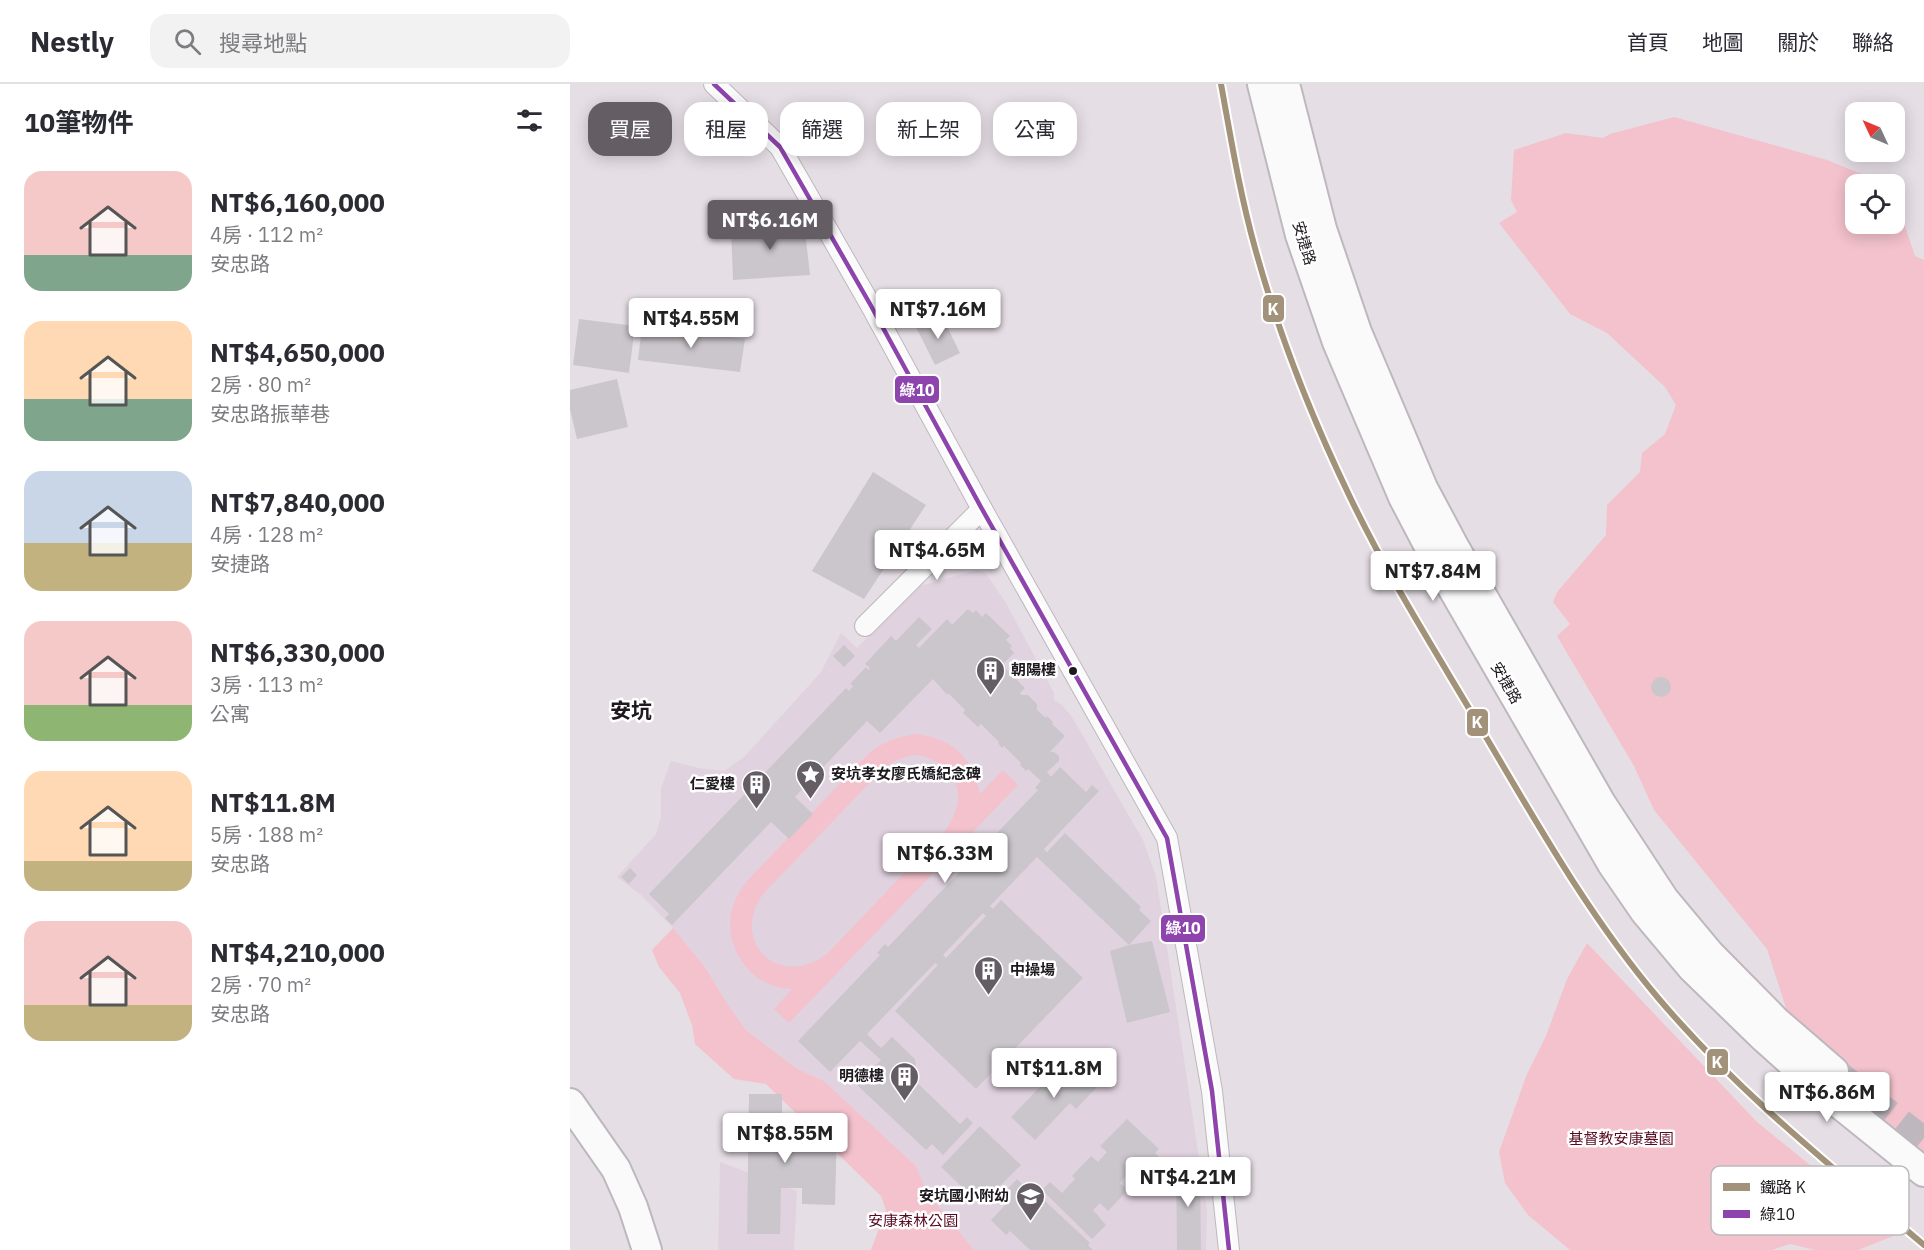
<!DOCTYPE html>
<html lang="zh-TW">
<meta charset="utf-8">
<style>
:root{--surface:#fff;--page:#f2f2f3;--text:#2b2b33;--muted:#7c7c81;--line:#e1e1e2;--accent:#645e64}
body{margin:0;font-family:"IBM Plex Sans","Noto Sans TC",sans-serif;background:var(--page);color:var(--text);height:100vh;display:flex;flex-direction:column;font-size:22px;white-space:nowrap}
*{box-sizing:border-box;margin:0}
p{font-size:20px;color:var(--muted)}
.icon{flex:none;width:33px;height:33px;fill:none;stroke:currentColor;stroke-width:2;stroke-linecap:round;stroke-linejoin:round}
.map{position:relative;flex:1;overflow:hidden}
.details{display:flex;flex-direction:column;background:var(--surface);width:570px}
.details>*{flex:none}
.hud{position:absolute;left:18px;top:18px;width:570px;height:54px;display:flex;gap:12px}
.needle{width:39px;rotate:314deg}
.fabs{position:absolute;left:1275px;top:18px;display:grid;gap:12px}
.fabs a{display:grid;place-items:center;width:60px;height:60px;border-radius:12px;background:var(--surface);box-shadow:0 3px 15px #0003;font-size:30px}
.price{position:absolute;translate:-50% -51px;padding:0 14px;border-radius:6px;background:#fff;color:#222;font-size:20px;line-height:39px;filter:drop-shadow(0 2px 3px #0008)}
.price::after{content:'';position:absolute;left:50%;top:36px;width:18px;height:14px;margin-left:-9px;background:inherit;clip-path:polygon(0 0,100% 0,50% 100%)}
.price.on{background:var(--accent);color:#fff}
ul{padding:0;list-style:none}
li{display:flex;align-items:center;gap:18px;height:150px;padding:0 24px}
li span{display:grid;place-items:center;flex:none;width:168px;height:120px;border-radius:18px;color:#555}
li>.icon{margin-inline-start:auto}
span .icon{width:72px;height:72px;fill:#fffc;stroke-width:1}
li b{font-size:26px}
h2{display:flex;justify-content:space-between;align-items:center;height:72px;padding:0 24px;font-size:26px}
.tag{padding:0 21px;border-radius:18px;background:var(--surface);box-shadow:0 3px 15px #0003;font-size:21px;line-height:54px}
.tag.on{background:var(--accent);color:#fff}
header{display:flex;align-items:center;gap:36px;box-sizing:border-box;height:84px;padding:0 30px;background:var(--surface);border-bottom:2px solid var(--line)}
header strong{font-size:28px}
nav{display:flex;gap:33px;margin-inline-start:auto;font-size:21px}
.search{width:420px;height:54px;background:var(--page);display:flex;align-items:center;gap:15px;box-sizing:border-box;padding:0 21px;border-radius:18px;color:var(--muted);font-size:22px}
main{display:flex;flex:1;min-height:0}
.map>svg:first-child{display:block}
.built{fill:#e1d2e0}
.green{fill:#f3c2cc;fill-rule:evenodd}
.building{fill:#cbc6cc;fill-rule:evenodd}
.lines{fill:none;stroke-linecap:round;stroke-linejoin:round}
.secondary-tunnel{stroke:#beb7bd;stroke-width:28;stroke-dasharray:28 14;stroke-linecap:butt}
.street-casing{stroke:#beb8be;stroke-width:22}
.secondary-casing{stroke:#beb8be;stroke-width:32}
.street{stroke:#fbfafb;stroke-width:20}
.secondary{stroke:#fbfafb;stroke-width:28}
.bus-1-casing{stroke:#fff;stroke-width:9}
.bus-1{stroke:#8e44ad;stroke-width:4.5}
.rail-1-casing{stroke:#fff;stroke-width:10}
.rail-1{stroke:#a2927a;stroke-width:6}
.bus-dot{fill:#1e191e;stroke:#fff;stroke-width:2}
.labels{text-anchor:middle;stroke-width:5;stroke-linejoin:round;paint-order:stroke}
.street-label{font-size:15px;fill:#1e191e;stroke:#fff}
.poi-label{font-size:15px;font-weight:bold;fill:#1e191e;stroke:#fff;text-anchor:start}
.park-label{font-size:15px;fill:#580b22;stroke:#fff}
.district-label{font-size:21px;font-weight:bold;fill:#1e191e;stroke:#fff}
.key{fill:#fff;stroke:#bcbabc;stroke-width:1.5}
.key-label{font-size:16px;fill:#1e191e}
.line-badge{stroke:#fff;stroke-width:2}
.badge-label{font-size:16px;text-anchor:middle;font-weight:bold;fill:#fff}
</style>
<header>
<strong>Nestly</strong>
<div class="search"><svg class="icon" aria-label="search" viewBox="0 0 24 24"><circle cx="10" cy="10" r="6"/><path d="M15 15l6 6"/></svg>搜尋地點</div>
<nav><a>首頁</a><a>地圖</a><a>關於</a><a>聯絡</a></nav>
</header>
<main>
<section class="details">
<h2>10筆物件<svg class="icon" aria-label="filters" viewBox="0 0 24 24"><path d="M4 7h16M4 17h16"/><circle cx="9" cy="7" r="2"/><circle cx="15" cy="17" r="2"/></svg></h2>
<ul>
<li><span style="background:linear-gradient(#f6c9c9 70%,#7fa58c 0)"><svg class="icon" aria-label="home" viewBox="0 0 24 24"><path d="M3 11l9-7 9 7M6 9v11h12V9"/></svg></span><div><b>NT$6,160,000</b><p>4房 · 112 m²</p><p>安忠路</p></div></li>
<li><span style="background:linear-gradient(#ffd9b3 65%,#7fa58c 0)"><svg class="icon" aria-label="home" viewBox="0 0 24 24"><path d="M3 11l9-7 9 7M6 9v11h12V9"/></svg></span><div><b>NT$4,650,000</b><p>2房 · 80 m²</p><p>安忠路振華巷</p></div></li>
<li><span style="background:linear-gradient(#c9d6e8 60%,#c2b280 0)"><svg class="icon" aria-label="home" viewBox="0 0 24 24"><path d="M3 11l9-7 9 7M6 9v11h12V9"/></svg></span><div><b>NT$7,840,000</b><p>4房 · 128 m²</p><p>安捷路</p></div></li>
<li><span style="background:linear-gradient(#f6c9c9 70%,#8fb573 0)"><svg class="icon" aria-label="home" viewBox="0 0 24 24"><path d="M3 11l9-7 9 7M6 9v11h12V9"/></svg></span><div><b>NT$6,330,000</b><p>3房 · 113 m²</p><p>公寓</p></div></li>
<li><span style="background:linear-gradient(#ffd9b3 75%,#c2b280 0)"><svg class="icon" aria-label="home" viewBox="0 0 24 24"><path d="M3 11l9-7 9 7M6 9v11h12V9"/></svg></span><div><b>NT$11.8M</b><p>5房 · 188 m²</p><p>安忠路</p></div></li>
<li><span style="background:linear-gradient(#f6c9c9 70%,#c2b280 0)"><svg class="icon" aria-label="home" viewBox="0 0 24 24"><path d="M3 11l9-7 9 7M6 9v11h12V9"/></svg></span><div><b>NT$4,210,000</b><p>2房 · 70 m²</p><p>安忠路</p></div></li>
</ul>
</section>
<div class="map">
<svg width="1354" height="1166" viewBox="0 0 1354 1166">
<rect width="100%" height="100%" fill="#e6dee5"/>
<g class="built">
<polygon points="407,486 415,488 436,519 484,609 484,616 492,621 502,633 573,756 586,792 637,1126 636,1166 404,1166 357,1108 346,1082 254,997 226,984 176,946 158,921 135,883 103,844 71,811 47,793 86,750 91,733 91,704 101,677 128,684 154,687 174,673 251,588 271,549 287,564 346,503"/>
<polygon points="150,1078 227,1107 224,1166 148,1166"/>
</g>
<g class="green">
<polygon points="1104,33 1257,76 1316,100 1286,100 1286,140 1324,140 1325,113 1345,172 1354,176 1354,1076 1255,998 1273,976 1217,927 1197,865 1084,726 1064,682 987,552 1000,540 983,518 987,508 1036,451 1037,421 1070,388 1072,369 1095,350 1106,321 1095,303 1037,249 1000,230 929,139 947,128 941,116 944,66 996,49 1033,54 1040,50"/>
<path d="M348,650C386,657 401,673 410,710L433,686L448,701L219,939L204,925L222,905C216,904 209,904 204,902C173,892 154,857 162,826C165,814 170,806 177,797L299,669C315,657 328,652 348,650ZM347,671C387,679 400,712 376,745L257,870C209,906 159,858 193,810L313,685C324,676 333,673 347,671Z"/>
<polygon points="103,844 135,883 158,921 176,946 226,984 254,997 346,1082 357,1108 404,1166 301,1166 316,1126 311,1112 196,1000 164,995 125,960 122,941 110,909 89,883 82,866"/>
<polygon points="1017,859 1187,1038 1326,1151 1288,1166 1245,1166 1220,1160 1202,1166 1000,1166 958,1131 935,1099 929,1068 957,990 976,952 997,895"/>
</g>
<g class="building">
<polygon points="234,138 240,191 163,196 161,143"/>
<polygon points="371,230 390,269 365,281 346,243"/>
<polygon points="9,235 65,242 59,289 3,281"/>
<polygon points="72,242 175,255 170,288 68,276"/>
<polygon points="47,295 58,343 7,355 0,325 0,306"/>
<polygon points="303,388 356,421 294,515 242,487"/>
<path d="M398,525L403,529L406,526L412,533L416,529L440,552L436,556L442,562L440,564L444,569L432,581L455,604L450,609L452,611H458L467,620V626L476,634L477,632L483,638L482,640L495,652L480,668H484L489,672V677L477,688L481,693L490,683L516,708L522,701L529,707L474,765L477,768L495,749L571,823L569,826L581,837L559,861L582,857L600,928L557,939L540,867L559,861L467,773L420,822L423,825L431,816L513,894L406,1005L325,927L368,881L365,879L297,950L311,964L322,953L345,975L346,981L341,986L335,987L390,1040L397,1033L403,1039L373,1071L362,1060L356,1066L287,1001L311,976L290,957L260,988L228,957L310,871L307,869L315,860L318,863L402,775L399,772L406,765L409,768L468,706L465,704L471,697L458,685L456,687L450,681L451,679L434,662L432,664L428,659L429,658L411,640L408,643L393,629L395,626L378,609L377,611L363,595L310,649L297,637L225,713L243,730L219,755L201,738L102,841L95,834L99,830L79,810L276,604L279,607L283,602L280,600L296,583L298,586L300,584L295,580L321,552L326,557L349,533L362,545L346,561L349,564L377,535L382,541ZM413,829L416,832L376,874L373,871Z"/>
<polygon points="274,561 285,572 274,583 263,572"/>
<circle cx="1091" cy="603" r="10"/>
<polygon points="60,784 67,791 59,800 51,793"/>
<polygon points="497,975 527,1003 506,1025 500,1019 465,1056 441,1033"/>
<polygon points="179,1010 212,1010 212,1054 231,1054 231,1042 267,1042 265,1121 232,1120 232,1104 211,1104 210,1150 177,1150"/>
<polygon points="557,1035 589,1065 585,1069 589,1073 567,1097 558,1089 550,1099 558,1106 538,1127 530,1119 523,1126 536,1141 522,1155 472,1106 480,1098 492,1109 505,1095 502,1092 521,1072 528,1078 537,1068 530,1062"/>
<polygon points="410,1042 451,1081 411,1121 371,1083"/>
<polygon points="606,1082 630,1082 631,1166 607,1166"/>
<polygon points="447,1095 454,1102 456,1099 520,1159 518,1161 523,1166 460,1166 440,1147 436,1151 421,1136 439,1117 432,1111"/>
</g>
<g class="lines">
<polyline class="secondary-tunnel" points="1264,987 1354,1057"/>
<defs>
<g id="street">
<polyline points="144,0 210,63 300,220 412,425 597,754 642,1007 659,1166"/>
<polyline points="295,542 412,425"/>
</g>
<g id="secondary">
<polyline points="692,0 730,151 767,258 833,413 866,476 1042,780 1075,828 1122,884 1192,952 1251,1005 1354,1088"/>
<polyline points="715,0 752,145 787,248 853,404 885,464 1031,719 1094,815 1139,869 1206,937 1264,987"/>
<polyline points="0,1019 46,1085 63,1123 77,1166"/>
</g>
</defs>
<use href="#street" class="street-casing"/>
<use href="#secondary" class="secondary-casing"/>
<use href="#street" class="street"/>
<use href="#secondary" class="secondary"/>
<defs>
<polyline id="bus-1" points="144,0 210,63 300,220 412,425 597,754 642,1007 659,1166"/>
</defs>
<use href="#bus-1" class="bus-1-casing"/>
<use href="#bus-1" class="bus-1"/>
<defs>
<path id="rail-1" d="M651,0C661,55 670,110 685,164C708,248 741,332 779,411C819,495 869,573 916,653C969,743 1021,835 1089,915C1167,1007 1262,1083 1354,1161"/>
</defs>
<use href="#rail-1" class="rail-1-casing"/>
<use href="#rail-1" class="rail-1"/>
</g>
<defs>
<symbol id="building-pin" viewBox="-11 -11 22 30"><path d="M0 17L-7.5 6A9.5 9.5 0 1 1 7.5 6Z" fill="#645e64" stroke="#fff"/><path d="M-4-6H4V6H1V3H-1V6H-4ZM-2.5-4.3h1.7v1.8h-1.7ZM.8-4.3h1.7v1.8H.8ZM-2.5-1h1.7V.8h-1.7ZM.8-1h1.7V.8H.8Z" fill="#fff"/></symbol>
<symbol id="sight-pin" viewBox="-11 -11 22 30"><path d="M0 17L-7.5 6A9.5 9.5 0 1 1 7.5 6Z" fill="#645e64" stroke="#fff"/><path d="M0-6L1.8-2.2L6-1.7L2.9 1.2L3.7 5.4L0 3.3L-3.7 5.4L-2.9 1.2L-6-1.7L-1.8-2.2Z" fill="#fff"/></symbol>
<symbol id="school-pin" viewBox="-11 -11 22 30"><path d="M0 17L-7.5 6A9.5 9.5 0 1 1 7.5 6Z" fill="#645e64" stroke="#fff"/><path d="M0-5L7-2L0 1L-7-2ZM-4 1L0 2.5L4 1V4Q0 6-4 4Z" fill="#fff"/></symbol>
</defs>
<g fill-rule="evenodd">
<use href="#building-pin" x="404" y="570" width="33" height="45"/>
<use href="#sight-pin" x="224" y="674" width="33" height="45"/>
<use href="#building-pin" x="170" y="684" width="33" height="45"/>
<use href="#building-pin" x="402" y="870" width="33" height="45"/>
<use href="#building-pin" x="318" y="976" width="33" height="45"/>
<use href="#school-pin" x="444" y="1096" width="33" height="45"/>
</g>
<circle class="bus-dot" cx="503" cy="587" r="5"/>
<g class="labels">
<g class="street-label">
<text transform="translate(734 159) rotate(73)" y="5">安捷路</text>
<text transform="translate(936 599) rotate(60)" y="5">安捷路</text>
</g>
<g class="poi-label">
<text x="441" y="591">朝陽樓</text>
<text x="261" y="695">安坑孝女廖氏嬌紀念碑</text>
<text x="165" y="705" text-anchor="end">仁愛樓</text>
<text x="440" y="891">中操場</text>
<text x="314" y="997" text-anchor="end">明德樓</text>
<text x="439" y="1117" text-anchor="end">安坑國小附幼</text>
</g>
<g class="park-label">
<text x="1051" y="1060">基督教安康墓園</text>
<text x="343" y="1142">安康森林公園</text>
</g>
<g class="district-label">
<text x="61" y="634">安坑</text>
</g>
</g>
<rect x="1141" y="1082" width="198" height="69" rx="9" class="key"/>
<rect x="1153" y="1099" width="27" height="8" fill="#a2927a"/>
<rect x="1153" y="1126" width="27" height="8" fill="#8e44ad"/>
<g class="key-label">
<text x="1190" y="1109">鐵路 K</text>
<text x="1190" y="1136">綠10</text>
</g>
<g class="line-badge">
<rect x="692" y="210" width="23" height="29" rx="6" fill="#a2927a"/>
<rect x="324" y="291" width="46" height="29" rx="6" fill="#8e44ad"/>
<rect x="896" y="624" width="23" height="29" rx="6" fill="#a2927a"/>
<rect x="590" y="830" width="46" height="29" rx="6" fill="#8e44ad"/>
<rect x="1136" y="964" width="23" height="28" rx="6" fill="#a2927a"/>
</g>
<g class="badge-label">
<text x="703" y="231">K</text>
<text x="347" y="312">綠10</text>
<text x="907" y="644">K</text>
<text x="613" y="850">綠10</text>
<text x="1147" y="984">K</text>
</g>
</svg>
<div class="fabs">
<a><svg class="needle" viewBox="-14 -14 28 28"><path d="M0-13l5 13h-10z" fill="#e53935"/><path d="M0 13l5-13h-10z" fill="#7c7c81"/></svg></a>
<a><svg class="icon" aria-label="locate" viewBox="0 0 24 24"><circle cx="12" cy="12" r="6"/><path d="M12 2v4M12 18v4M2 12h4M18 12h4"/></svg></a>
</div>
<b class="price on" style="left:200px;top:167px">NT$6.16M</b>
<b class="price" style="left:368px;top:256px">NT$7.16M</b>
<b class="price" style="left:121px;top:265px">NT$4.55M</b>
<b class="price" style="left:367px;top:497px">NT$4.65M</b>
<b class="price" style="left:863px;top:518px">NT$7.84M</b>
<b class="price" style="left:375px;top:800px">NT$6.33M</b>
<b class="price" style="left:484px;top:1015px">NT$11.8M</b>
<b class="price" style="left:1257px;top:1039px">NT$6.86M</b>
<b class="price" style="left:215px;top:1080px">NT$8.55M</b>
<b class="price" style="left:618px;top:1124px">NT$4.21M</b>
<div class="hud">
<a class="tag on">買屋</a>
<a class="tag">租屋</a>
<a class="tag">篩選</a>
<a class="tag">新上架</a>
<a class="tag">公寓</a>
</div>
</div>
</main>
